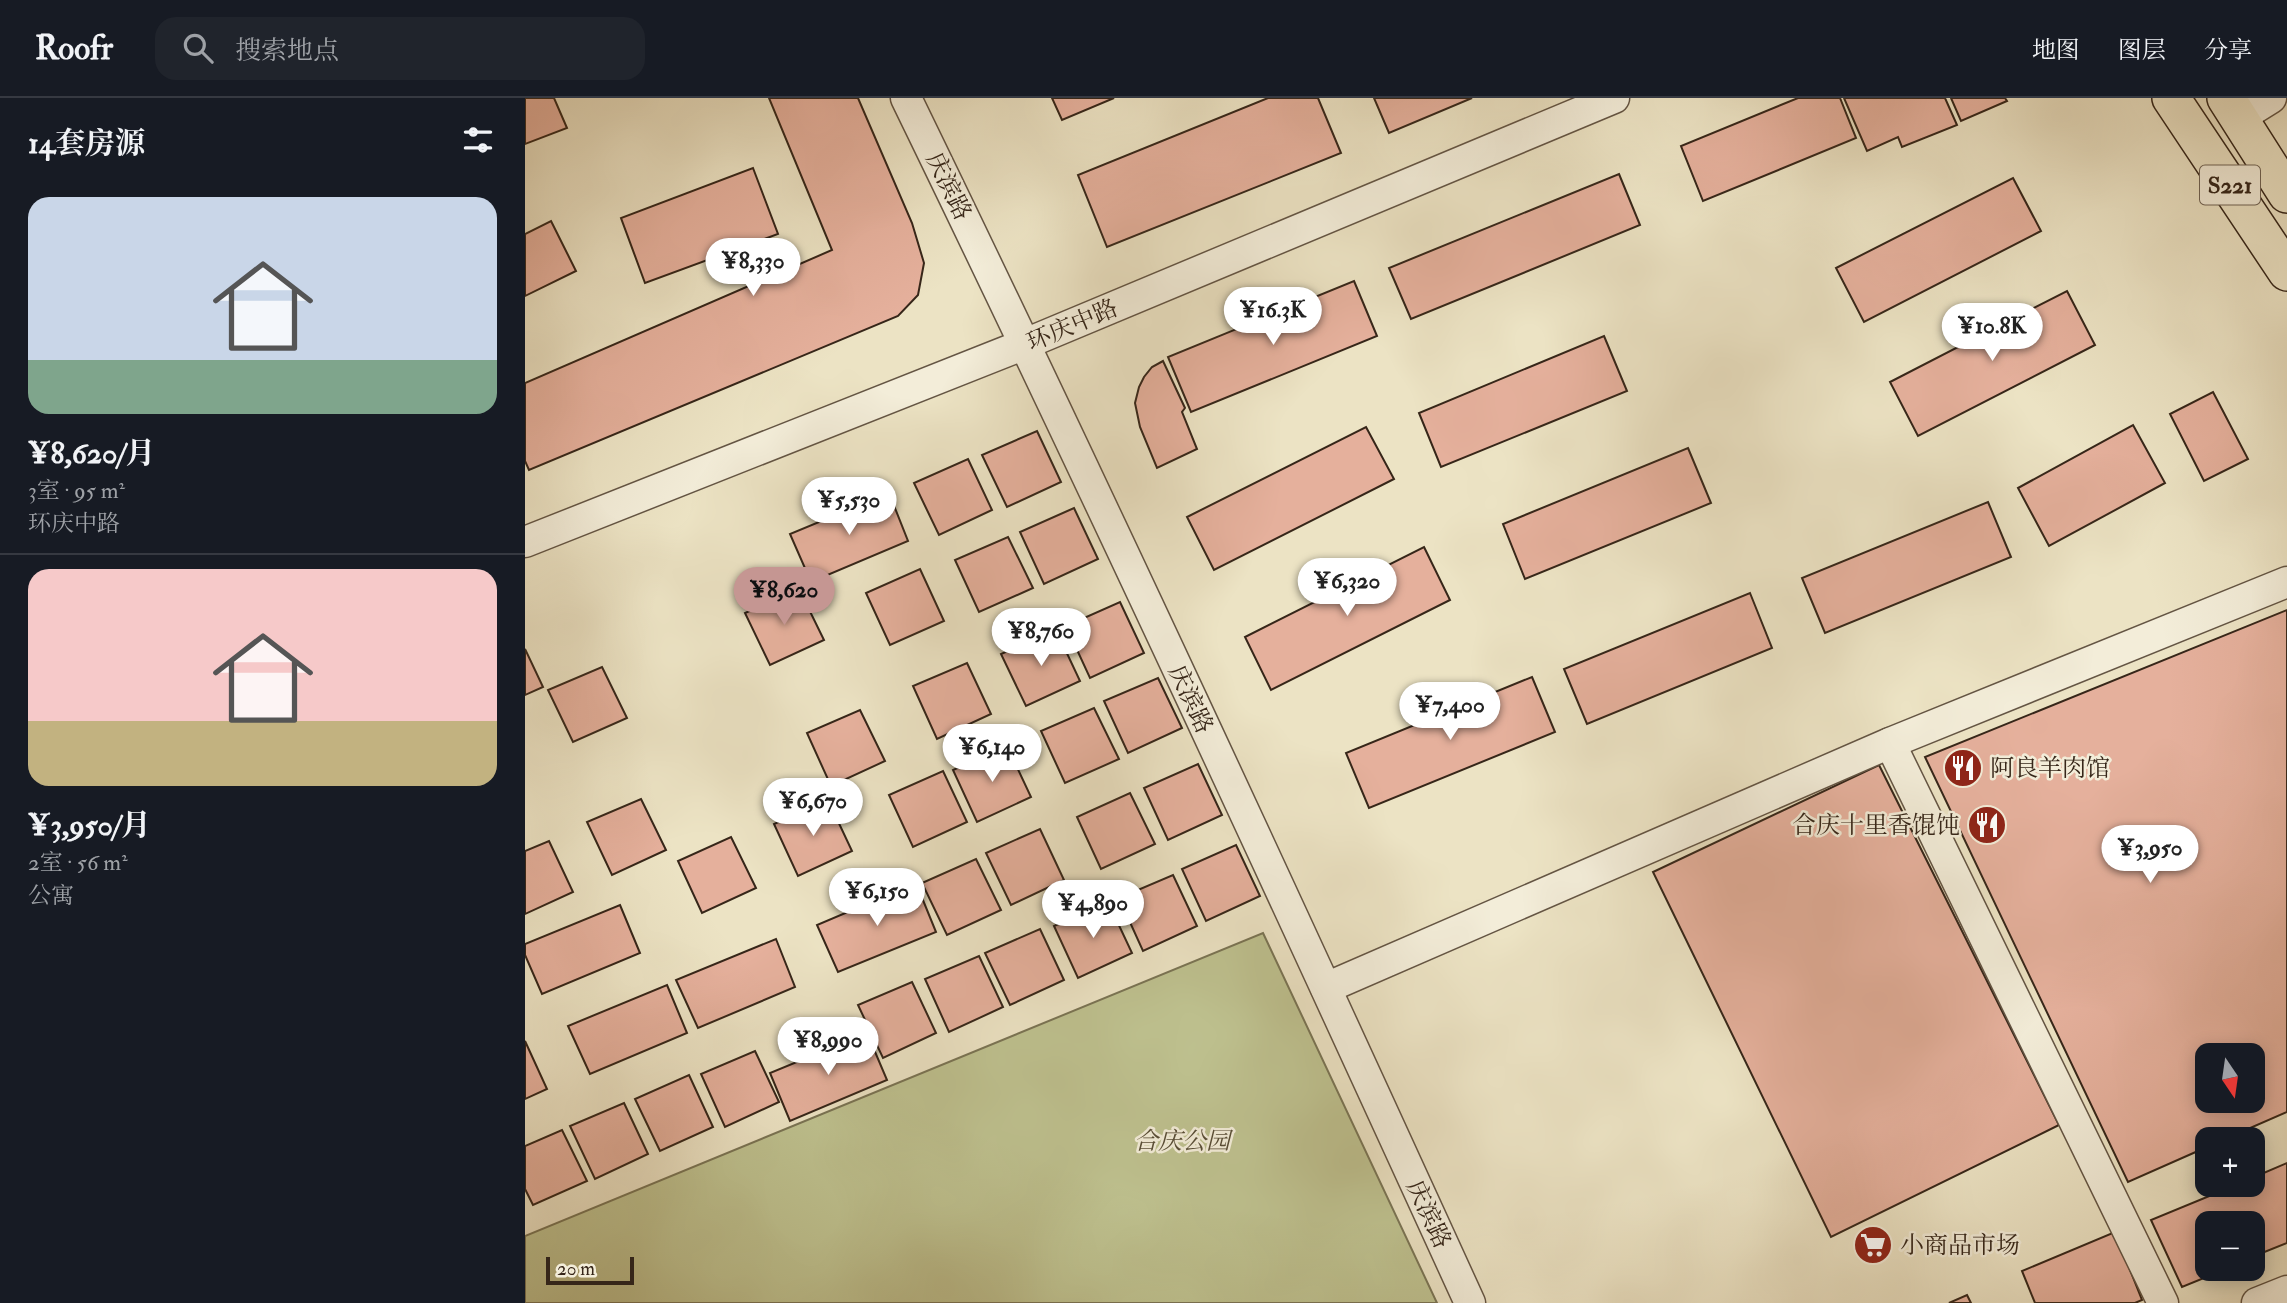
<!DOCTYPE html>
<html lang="zh">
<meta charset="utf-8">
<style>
:root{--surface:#171b24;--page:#20242c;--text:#f1f3f6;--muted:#9ea1a6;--line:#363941;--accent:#c59692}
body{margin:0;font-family:"IM FELL Double Pica","Noto Serif SC",serif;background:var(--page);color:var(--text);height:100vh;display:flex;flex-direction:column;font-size:26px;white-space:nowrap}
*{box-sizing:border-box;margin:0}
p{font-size:23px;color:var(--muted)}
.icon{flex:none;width:38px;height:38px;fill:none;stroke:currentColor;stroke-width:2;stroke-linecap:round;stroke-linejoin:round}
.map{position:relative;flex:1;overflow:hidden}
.drawer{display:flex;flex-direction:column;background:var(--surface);width:525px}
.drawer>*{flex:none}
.needle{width:46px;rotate:167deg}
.controls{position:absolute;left:1670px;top:945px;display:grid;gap:14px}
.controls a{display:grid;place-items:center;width:70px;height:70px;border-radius:14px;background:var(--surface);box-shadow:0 4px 18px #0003;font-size:35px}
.scale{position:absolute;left:21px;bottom:18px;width:88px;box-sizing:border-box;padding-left:7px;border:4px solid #362619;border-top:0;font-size:19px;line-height:24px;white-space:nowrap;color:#362619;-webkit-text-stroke:5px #f3edd9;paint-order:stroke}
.price{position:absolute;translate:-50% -60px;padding:0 16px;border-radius:24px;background:#fff;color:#222;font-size:23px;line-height:46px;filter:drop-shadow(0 2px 4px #0008)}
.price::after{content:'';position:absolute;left:50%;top:42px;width:21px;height:16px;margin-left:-10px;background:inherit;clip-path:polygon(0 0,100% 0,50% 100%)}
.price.current{background:var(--accent);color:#111}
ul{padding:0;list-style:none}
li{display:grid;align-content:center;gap:14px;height:371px;padding:0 28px}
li+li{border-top:2px solid var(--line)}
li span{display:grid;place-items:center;height:217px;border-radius:21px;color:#555}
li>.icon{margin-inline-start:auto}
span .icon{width:126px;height:126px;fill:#fffc;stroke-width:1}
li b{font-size:30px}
h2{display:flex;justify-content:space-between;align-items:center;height:84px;padding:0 28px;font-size:30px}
header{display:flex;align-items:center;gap:42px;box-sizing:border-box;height:98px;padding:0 35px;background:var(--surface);border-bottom:2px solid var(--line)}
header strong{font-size:33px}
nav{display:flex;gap:38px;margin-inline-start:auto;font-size:24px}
.search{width:490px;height:63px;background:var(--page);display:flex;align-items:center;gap:18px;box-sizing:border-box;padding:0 24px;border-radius:21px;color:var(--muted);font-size:26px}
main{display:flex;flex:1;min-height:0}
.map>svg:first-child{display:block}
.green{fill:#bec18f;stroke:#7a7454;stroke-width:2}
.building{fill:#e5b09c;stroke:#362619;stroke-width:2;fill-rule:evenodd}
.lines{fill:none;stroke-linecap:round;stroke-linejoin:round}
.minor-casing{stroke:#645544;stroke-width:33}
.major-casing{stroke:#362619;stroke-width:40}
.minor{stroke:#f3edd9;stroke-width:30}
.major{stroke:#ece3c4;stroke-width:37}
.labels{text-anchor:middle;stroke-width:5;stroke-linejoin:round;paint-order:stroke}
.shield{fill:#f3edd9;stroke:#6f6253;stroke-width:2}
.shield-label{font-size:23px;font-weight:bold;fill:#362619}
.street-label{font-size:24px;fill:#362619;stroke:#f3edd9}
.poi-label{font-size:24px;fill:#362619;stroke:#f3edd9;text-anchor:start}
.park-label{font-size:24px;font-style:italic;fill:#584d36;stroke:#f3edd9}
</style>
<header>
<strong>Roofr</strong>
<div class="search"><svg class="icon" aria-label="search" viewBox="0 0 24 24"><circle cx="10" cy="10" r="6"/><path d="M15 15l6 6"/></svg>搜索地点</div>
<nav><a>地图</a><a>图层</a><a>分享</a></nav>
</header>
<main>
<section class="drawer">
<h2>14套房源<svg class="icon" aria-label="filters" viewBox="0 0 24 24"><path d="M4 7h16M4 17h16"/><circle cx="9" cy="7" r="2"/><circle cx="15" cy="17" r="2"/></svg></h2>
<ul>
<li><span style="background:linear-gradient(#c9d6e8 75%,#7fa58c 0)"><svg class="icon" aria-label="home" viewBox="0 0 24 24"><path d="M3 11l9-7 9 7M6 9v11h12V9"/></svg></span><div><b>¥8,620/月</b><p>3室 · 95 m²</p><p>环庆中路</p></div></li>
<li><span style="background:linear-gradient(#f6c9c9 70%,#c2b280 0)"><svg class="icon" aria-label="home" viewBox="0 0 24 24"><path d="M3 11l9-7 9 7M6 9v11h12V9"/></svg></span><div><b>¥3,950/月</b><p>2室 · 56 m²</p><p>公寓</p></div></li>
</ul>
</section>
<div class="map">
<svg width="1762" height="1205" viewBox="0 0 1762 1205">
<rect width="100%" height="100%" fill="#ece3c4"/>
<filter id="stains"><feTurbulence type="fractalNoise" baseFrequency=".00286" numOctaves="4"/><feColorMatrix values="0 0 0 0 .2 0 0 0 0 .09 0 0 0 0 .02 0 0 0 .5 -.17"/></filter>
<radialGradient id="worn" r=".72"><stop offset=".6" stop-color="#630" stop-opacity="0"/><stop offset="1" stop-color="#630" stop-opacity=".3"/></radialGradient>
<polygon class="green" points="738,835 912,1205 0,1205 0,1138"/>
<g class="building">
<polygon points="0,0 29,0 42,30 0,46"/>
<polygon points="244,0 333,0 387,125 399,165 393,197 373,218 4,372 0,363 0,285 307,152"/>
<polygon points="527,0 589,0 537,22"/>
<polygon points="743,0 793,0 816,55 582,149 553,77"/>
<polygon points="849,0 947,0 864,35"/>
<polygon points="1273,0 1315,0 1331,40 1178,103 1156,48"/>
<polygon points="1319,0 1420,0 1432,27 1377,49 1373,39 1342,53"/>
<polygon points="1426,0 1480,0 1482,3 1436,23"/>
<polygon points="228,70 253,136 120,185 96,120"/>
<polygon points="1094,76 1115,127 886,221 864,170"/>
<polygon points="1488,80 1516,133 1339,224 1311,170"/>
<polygon points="26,123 51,173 0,198 0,136"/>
<polygon points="829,183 852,238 666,314 643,259"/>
<polygon points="1542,193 1570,247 1393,338 1365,284"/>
<polygon points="1079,238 1102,293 916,369 894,315"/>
<polygon points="638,263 660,310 657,314 672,351 632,370 615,329 610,305 614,289 619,279 627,269"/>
<polygon points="1688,294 1723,361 1679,383 1645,316"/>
<polygon points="1608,327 1640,385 1524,448 1493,390"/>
<polygon points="841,329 869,381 689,472 662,419"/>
<polygon points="512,333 536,384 482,409 457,357"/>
<polygon points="1163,350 1186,405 1000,481 978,426"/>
<polygon points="443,361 467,412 414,437 389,385"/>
<polygon points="364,395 383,443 286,484 265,436"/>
<polygon points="1463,404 1486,459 1300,535 1277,480"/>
<polygon points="549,410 573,461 519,486 495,434"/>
<polygon points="483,439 508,490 454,514 430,462"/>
<polygon points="899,449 925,502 746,592 720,539"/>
<polygon points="395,471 419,523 365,547 341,495"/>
<polygon points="274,491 299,542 245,567 220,515"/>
<polygon points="1225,495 1247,550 1062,626 1039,571"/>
<polygon points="595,504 619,555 565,580 541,528"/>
<path d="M1762,512V1014L1700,1041H1682V1049L1603,1084L1400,659ZM1682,957H1727V1003H1682Z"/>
<polygon points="531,532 555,583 501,608 476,556"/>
<polygon points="0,551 18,589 0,597"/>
<polygon points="442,565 466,616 412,641 388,588"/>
<polygon points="77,569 102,620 48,644 23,592"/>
<polygon points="1007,579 1030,634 844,710 821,655"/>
<polygon points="633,580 657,630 603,655 579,603"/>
<polygon points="569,610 594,661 540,685 516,633"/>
<polygon points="335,612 360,663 306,688 282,635"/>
<polygon points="482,648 506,699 452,724 428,672"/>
<polygon points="673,666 697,717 643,742 619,690"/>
<polygon points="1354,667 1534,1027 1306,1139 1128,774"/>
<polygon points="418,673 442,724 388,749 364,697"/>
<polygon points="605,695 630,746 576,771 552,719"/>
<polygon points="116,701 141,752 87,777 62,724"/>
<polygon points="303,702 327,753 273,778 249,726"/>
<polygon points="515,731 539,782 486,807 461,755"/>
<polygon points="206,739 231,790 177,815 153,763"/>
<polygon points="24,743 48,794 0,816 0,753"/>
<polygon points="711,747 735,798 681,823 657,771"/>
<polygon points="451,761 476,812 422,837 397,785"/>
<polygon points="648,777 672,828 618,853 594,800"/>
<polygon points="391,785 411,834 313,874 292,827"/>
<polygon points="583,804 607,855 553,880 529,828"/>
<polygon points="95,807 115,855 17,896 0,857 0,846"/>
<polygon points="515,831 539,882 485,907 460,855"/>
<polygon points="251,841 270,889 173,930 151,882"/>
<polygon points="454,858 478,909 424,934 400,881"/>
<polygon points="387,884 411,935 358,960 333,907"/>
<polygon points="142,887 162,935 65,976 43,928"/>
<polygon points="342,935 362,982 265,1023 245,975"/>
<polygon points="0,943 22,991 0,1001"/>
<polygon points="230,953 254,1004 200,1029 176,976"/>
<polygon points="164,977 188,1029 135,1053 110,1001"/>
<polygon points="99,1005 123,1056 70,1081 45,1028"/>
<polygon points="37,1032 62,1083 8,1107 0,1091 0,1048"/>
<polygon points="1762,1065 1762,1145 1727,1159 1727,1125 1682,1125 1682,1171 1701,1171 1657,1189 1626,1122 1711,1087 1727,1087 1727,1080"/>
<polygon points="1590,1134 1617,1202 1610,1205 1510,1205 1497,1173"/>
<polygon points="1442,1197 1446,1205 1424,1205"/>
</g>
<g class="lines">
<defs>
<g id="minor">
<path d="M381,0C575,399 761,802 945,1205"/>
<polyline points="1714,20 1746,0"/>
<polyline points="0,444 500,246 1089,0"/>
<polyline points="1365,645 1638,1205"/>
<polyline points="801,890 1365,645 1762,484"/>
<polyline points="1732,1205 1762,1193"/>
</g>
<g id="major">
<polyline points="1646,0 1762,174"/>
<polyline points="1701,0 1762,96"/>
</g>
</defs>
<use href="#minor" class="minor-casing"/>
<use href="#major" class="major-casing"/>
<use href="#minor" class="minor"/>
<use href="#major" class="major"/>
</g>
<defs>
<symbol id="restaurant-disc" viewBox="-11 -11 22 22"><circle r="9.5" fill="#8f2418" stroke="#f3edd9"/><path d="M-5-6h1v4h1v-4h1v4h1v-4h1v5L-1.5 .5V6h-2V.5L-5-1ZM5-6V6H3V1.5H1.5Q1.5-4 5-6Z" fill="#fff"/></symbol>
<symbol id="supermarket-disc" viewBox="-11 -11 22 22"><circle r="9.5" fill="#8f2418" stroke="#f3edd9"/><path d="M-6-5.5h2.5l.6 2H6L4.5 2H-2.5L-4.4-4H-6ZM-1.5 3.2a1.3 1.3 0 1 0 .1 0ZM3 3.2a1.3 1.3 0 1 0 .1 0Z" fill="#fff"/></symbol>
</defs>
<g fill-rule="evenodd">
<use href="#restaurant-disc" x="1416" y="648" width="44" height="44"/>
<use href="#restaurant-disc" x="1440" y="705" width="44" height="44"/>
<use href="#supermarket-disc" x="1326" y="1125" width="44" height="44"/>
</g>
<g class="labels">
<rect class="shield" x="1675" y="67.5" width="60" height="39" rx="5"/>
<g class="shield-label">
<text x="1705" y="95">S221</text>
</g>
<g class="street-label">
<text transform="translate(424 88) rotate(64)" y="8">庆滨路</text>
<text transform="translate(547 227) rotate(-23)" y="8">环庆中路</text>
<text transform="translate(666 601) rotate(65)" y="8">庆滨路</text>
<text transform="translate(904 1116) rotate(65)" y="8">庆滨路</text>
</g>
<g class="poi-label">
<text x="1465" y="678">阿良羊肉馆</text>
<text x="1435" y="735" text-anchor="end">合庆十里香馄饨</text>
<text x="1375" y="1155">小商品市场</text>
</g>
<g class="park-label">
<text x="657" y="1051">合庆公园</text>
</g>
</g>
<rect width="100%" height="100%" filter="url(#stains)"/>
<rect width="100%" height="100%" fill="url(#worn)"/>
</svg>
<div class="controls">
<a><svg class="needle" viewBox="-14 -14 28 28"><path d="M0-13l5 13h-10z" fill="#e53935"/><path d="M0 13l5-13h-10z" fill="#9ea1a6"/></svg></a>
<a>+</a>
<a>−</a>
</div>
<div class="scale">20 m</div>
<b class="price" style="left:228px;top:200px">¥8,330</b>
<b class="price" style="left:748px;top:249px">¥16.3K</b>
<b class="price" style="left:1467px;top:265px">¥10.8K</b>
<b class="price" style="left:324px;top:439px">¥5,530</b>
<b class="price" style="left:822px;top:520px">¥6,320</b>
<b class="price current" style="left:259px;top:529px">¥8,620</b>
<b class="price" style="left:516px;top:570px">¥8,760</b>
<b class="price" style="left:925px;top:644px">¥7,400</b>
<b class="price" style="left:467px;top:686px">¥6,140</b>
<b class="price" style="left:288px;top:740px">¥6,670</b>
<b class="price" style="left:1625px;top:787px">¥3,950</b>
<b class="price" style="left:352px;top:830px">¥6,150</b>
<b class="price" style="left:568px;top:842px">¥4,890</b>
<b class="price" style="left:303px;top:979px">¥8,990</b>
</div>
</main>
